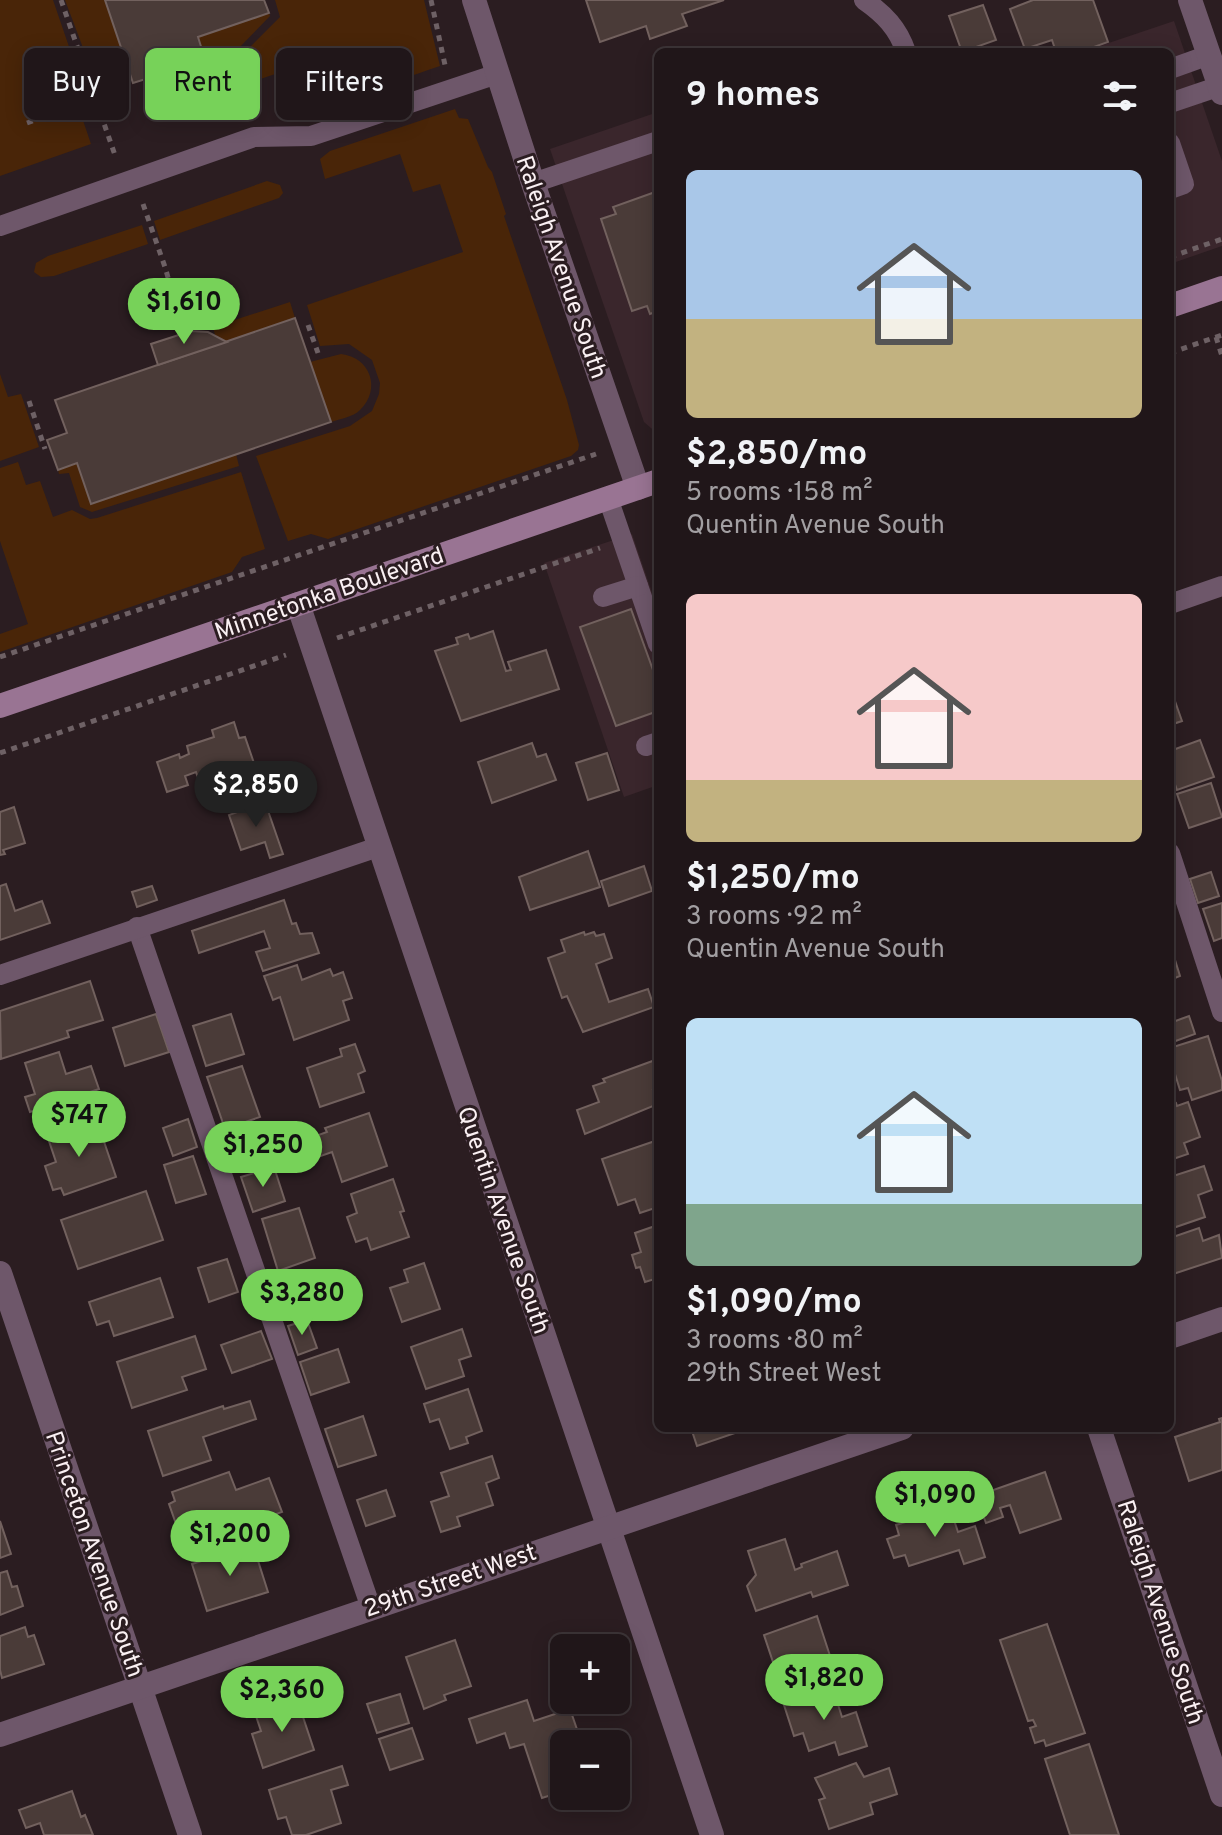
<!DOCTYPE html>
<meta charset="utf-8">
<style>
:root{--surface:#201619;--page:#2d2326;--text:#f1f3f6;--muted:#a29fa2;--line:#3d3538;--accent:#77d259}
body{margin:0;font-family:Overpass,sans-serif;background:var(--page);color:var(--text);height:100vh;display:flex;flex-direction:column;font-size:30px;white-space:nowrap}
*{box-sizing:border-box;margin:0}
p{font-size:26px;color:var(--muted)}
.icon{flex:none;width:44px;height:44px;fill:none;stroke:currentColor;stroke-width:2;stroke-linecap:round;stroke-linejoin:round}
.map{position:relative;flex:1;overflow:hidden}
.details{position:absolute;left:654px;top:48px;width:520px;height:1384px;display:flex;flex-direction:column;background:var(--surface);border-radius:12px;box-shadow:0 4px 20px #0003,0 0 0 2px var(--line)}
.details>*{flex:none}
.hud{position:absolute;left:24px;top:48px;width:510px;height:72px;display:flex;gap:16px}
.controls{position:absolute;left:550px;top:1634px;display:grid;gap:16px}
.controls a{display:grid;place-items:center;width:80px;height:80px;border-radius:12px;background:var(--surface);box-shadow:0 4px 20px #0003,0 0 0 2px var(--line);font-size:40px}
.price{position:absolute;translate:-50% -68px;padding:0 18px;border-radius:28px;background:var(--accent);color:#111;font-size:26px;line-height:52px;filter:drop-shadow(0 2px 4px #0008)}
.price::after{content:'';position:absolute;left:50%;top:48px;width:24px;height:18px;margin-left:-12px;background:inherit;clip-path:polygon(0 0,100% 0,50% 100%)}
.price.on{background:#222;color:#fff}
ul{padding:0;list-style:none}
li{display:grid;align-content:center;gap:16px;height:424px;padding:0 32px}
li span{display:grid;place-items:center;height:248px;border-radius:12px;color:#555}
li>.icon{margin-inline-start:auto}
span .icon{width:144px;height:144px;fill:#fffc;stroke-width:1}
li b{font-size:34px}
h2{display:flex;justify-content:space-between;align-items:center;height:96px;padding:0 32px;font-size:34px}
.pill{padding:0 28px;border-radius:12px;background:var(--surface);box-shadow:0 4px 20px #0003,0 0 0 2px var(--line);font-size:28px;line-height:72px}
.pill.on{background:var(--accent);color:#111}
.map>svg:first-child{display:block}
.built{fill:#3a262c}
.green{fill:#492508}
.building{fill:#4a3b38;stroke:#72615e;stroke-width:2}
.lines{fill:none;stroke-linecap:round;stroke-linejoin:round}
.path{stroke:#6e6165;stroke-width:5;stroke-dasharray:6 6;stroke-linecap:butt}
.lane{stroke:#6e576a;stroke-width:20}
.street{stroke:#6e576a;stroke-width:24}
.secondary{stroke:#997493;stroke-width:24}
.labels{text-anchor:middle;stroke-width:6;stroke-linejoin:round;paint-order:stroke}
.street-label{font-size:24px;fill:#faf0f3;stroke:#2b1d21}
</style>
<div class="map">
<svg width="1222" height="1835" viewBox="0 0 1222 1835">
<rect width="100%" height="100%" fill="#2b1d21"/>
<g class="built">
<polygon points="1174,21 1222,161 1222,246 1170,264 1170,52 1082,52"/>
<polygon points="658,112 658,434 644,422 550,149"/>
<polygon points="632,534 658,610 658,785 624,797 544,563"/>
</g>
<g class="green">
<polygon points="0,0 53,0 78,73 69,79 91,144 0,176"/>
<polygon points="65,0 105,0 124,57 91,69"/>
<polygon points="264,0 270,16 237,50 200,62 198,58 204,55 198,37 268,13"/>
<path d="M275,0H424L440,66C420,72 399,83 378,80C355,76 333,59 310,62L191,103L188,94L247,73L241,56L280,17Z"/>
<polygon points="234,58 238,69 179,89 184,105 176,107 167,81"/>
<polygon points="311,69 323,70 375,87 396,88 311,114 301,108 290,76"/>
<polygon points="455,109 459,118 468,119 488,167 492,172 506,214 504,216 567,400 579,445 578,450 571,456 328,539 311,534 288,541 256,456 350,426 372,411 379,394 380,383 372,360 349,344 320,346 307,305 463,252 440,184 413,192 400,154 325,179 320,159 330,151"/>
<polygon points="267,181 280,185 283,193 279,198 160,240 154,221"/>
<polygon points="142,225 148,244 54,276 41,277 34,272 36,263 48,256"/>
<polygon points="290,302 295,318 227,342 215,335 213,327"/>
<path d="M341,354C370,357 382,389 360,410C353,417 340,419 331,422L310,362Z"/>
<polygon points="0,374 8,397 21,394 39,447 0,461"/>
<polygon points="236,454 239,466 92,512 80,507 69,473 59,474 58,470 77,463 91,504"/>
<polygon points="18,462 26,485 40,481 53,517 72,510 90,519 97,518 241,472 265,549 242,557 232,572 0,652 0,634 28,624 0,541 0,468"/>
</g>
<g class="building">
<polygon points="105,0 264,0 269,13 198,37 204,56 198,58 200,62 133,83"/>
<polygon points="586,0 724,0 682,14 687,26 650,39 646,26 600,42"/>
<polygon points="1033,0 1093,0 1108,42 1080,52 1056,52 1052,40 1025,49 1010,9"/>
<polygon points="983,5 996,40 962,52 949,16"/>
<polygon points="658,191 658,311 650,314 647,306 632,311 601,219 616,214 613,207"/>
<polygon points="295,318 331,422 91,504 77,463 58,470 47,440 67,433 55,400"/>
<polygon points="191,331 208,332 227,342 158,365 151,344"/>
<polygon points="631,609 658,684 658,711 616,726 580,627"/>
<polygon points="493,631 506,671 511,670 508,662 546,650 559,689 461,721 435,651 458,644 456,638 468,634 470,639"/>
<polygon points="1170,687 1182,721 1170,725"/>
<polygon points="234,722 239,738 245,737 256,769 201,787 196,772 185,776 188,785 167,792 157,762 179,754 180,758 189,754 187,746 214,737 212,730"/>
<polygon points="1200,740 1214,777 1177,790 1170,770 1170,751"/>
<polygon points="532,743 537,757 546,754 556,780 492,803 478,762"/>
<polygon points="607,753 619,790 588,800 576,763"/>
<polygon points="1211,783 1222,817 1189,828 1177,794"/>
<polygon points="265,802 283,854 270,858 265,842 241,850 229,815"/>
<polygon points="14,807 25,843 3,850 5,854 0,855 0,812"/>
<polygon points="588,851 600,887 530,910 519,877"/>
<polygon points="644,866 652,891 609,906 601,881"/>
<polygon points="1211,872 1219,896 1198,903 1190,879"/>
<polygon points="6,884 15,911 42,901 50,923 0,940 0,886"/>
<polygon points="152,886 157,900 137,907 132,892"/>
<polygon points="284,900 292,924 296,923 300,934 312,933 319,953 263,971 256,952 270,948 264,931 199,953 192,931"/>
<polygon points="1222,903 1222,938 1214,941 1203,909"/>
<polygon points="584,932 585,935 594,932 596,936 604,934 612,958 596,964 609,1002 648,989 654,1007 583,1032 567,996 562,998 548,958 565,952 561,940"/>
<polygon points="1170,944 1180,976 1170,980"/>
<polygon points="297,965 302,980 330,969 333,976 343,972 352,998 343,1001 349,1020 294,1040 280,997 273,1000 264,976"/>
<polygon points="90,981 103,1020 67,1031 69,1037 1,1059 0,1011"/>
<polygon points="156,1014 169,1052 125,1066 113,1028"/>
<polygon points="231,1014 244,1054 206,1066 193,1026"/>
<polygon points="1189,1016 1195,1034 1170,1043 1170,1023"/>
<polygon points="1208,1036 1222,1081 1222,1090 1192,1100 1188,1088 1180,1090 1170,1058 1170,1048"/>
<polygon points="355,1044 365,1071 358,1074 364,1092 320,1107 307,1068 342,1056 340,1049"/>
<polygon points="59,1052 66,1074 91,1066 99,1089 30,1112 25,1097 35,1094 25,1063"/>
<polygon points="658,1059 658,1089 653,1090 658,1104 585,1134 577,1110 599,1102 593,1086 605,1082 603,1079"/>
<polygon points="242,1066 260,1117 225,1129 207,1077"/>
<polygon points="1188,1102 1200,1137 1184,1143 1188,1154 1170,1160 1170,1105 1176,1103 1177,1106"/>
<polygon points="369,1113 387,1166 342,1182 332,1152 318,1157 306,1149 313,1137 327,1132 325,1128"/>
<polygon points="188,1119 197,1147 173,1156 163,1128"/>
<polygon points="97,1121 116,1177 64,1195 61,1188 53,1190 45,1166 56,1162 48,1138"/>
<polygon points="658,1140 658,1207 640,1213 635,1199 618,1205 602,1159"/>
<polygon points="193,1156 206,1194 176,1203 164,1165"/>
<polygon points="1204,1166 1212,1190 1198,1195 1205,1217 1170,1229 1170,1177"/>
<polygon points="274,1167 285,1201 253,1212 241,1177"/>
<polygon points="393,1179 404,1211 400,1212 409,1237 371,1250 367,1238 356,1242 347,1217 357,1213 351,1194"/>
<polygon points="146,1191 163,1240 78,1269 61,1220"/>
<polygon points="299,1208 315,1258 278,1271 262,1219"/>
<polygon points="658,1225 658,1278 645,1282 640,1267 636,1268 632,1255 641,1252 635,1233"/>
<polygon points="1199,1228 1203,1241 1219,1235 1222,1258 1170,1275 1170,1238"/>
<polygon points="227,1259 238,1292 209,1302 198,1268"/>
<polygon points="424,1263 440,1309 402,1322 390,1288 408,1282 404,1270"/>
<polygon points="160,1278 173,1317 114,1336 109,1321 97,1325 89,1302"/>
<polygon points="307,1320 317,1348 298,1355 288,1326"/>
<polygon points="462,1329 471,1356 459,1360 464,1376 426,1389 411,1347"/>
<polygon points="261,1331 272,1359 232,1373 221,1345"/>
<polygon points="195,1336 206,1369 182,1377 187,1390 132,1408 117,1362"/>
<polygon points="338,1349 349,1382 311,1395 300,1362"/>
<polygon points="468,1389 482,1431 466,1437 468,1443 450,1449 439,1419 430,1422 424,1404"/>
<polygon points="250,1401 256,1419 203,1437 211,1460 163,1476 148,1431 223,1406 224,1409"/>
<polygon points="363,1416 376,1455 338,1467 325,1429"/>
<polygon points="1222,1418 1222,1470 1189,1481 1175,1437 1220,1422 1219,1419"/>
<polygon points="682,1428 743,1428 744,1430 697,1446 691,1428 683,1431"/>
<polygon points="492,1456 499,1478 486,1483 493,1505 457,1517 460,1526 441,1532 431,1502 449,1496 441,1473"/>
<polygon points="229,1472 236,1490 269,1478 282,1512 245,1525 243,1519 182,1541 169,1504 175,1501 172,1492"/>
<polygon points="1045,1472 1061,1519 1020,1533 1010,1505 1000,1508 1003,1517 986,1523 976,1496"/>
<polygon points="386,1490 395,1516 366,1526 357,1500"/>
<polygon points="950,1508 958,1532 975,1526 985,1557 964,1564 959,1550 909,1566 905,1555 894,1558 887,1539 899,1535 896,1525"/>
<polygon points="0,1521 11,1554 0,1558"/>
<polygon points="785,1539 795,1570 802,1567 801,1564 837,1551 848,1585 813,1597 811,1592 756,1611 747,1586 756,1575 748,1551"/>
<polygon points="253,1545 268,1592 207,1611 192,1564"/>
<polygon points="7,1571 12,1587 17,1586 23,1606 0,1615 0,1573"/>
<polygon points="817,1616 833,1665 788,1680 781,1660 773,1662 764,1635"/>
<polygon points="1047,1624 1085,1733 1046,1746 1044,1740 1035,1743 1030,1728 1036,1726 1033,1720 1028,1721 1000,1640"/>
<polygon points="25,1627 28,1637 34,1635 44,1664 2,1678 0,1670 0,1636"/>
<polygon points="455,1640 471,1686 444,1695 446,1700 424,1709 406,1657"/>
<polygon points="832,1686 842,1717 856,1712 867,1746 839,1755 835,1742 809,1751 803,1733 794,1736 783,1702"/>
<polygon points="400,1694 409,1723 377,1733 367,1704"/>
<polygon points="297,1699 314,1750 263,1768 252,1734 261,1731 255,1713"/>
<polygon points="527,1700 534,1721 570,1709 582,1744 564,1744 564,1791 542,1798 524,1744 510,1748 505,1733 477,1743 469,1719"/>
<polygon points="412,1728 423,1759 390,1770 379,1739"/>
<polygon points="1089,1744 1119,1835 1070,1835 1045,1759"/>
<polygon points="856,1763 864,1777 889,1768 897,1794 870,1803 873,1814 829,1829 819,1800 825,1798 815,1778"/>
<polygon points="342,1766 348,1785 331,1790 341,1823 306,1835 292,1835 286,1817 278,1819 269,1790"/>
<polygon points="72,1791 81,1817 85,1815 93,1835 44,1835 40,1823 26,1828 19,1810"/>
</g>
<g class="lines">
<g class="path">
<polyline points="61,0 116,158"/>
<polyline points="431,0 445,65"/>
<polyline points="108,74 122,69"/>
<polyline points="156,82 167,114"/>
<polyline points="27,123 95,99"/>
<polyline points="143,204 165,267 184,333"/>
<polyline points="1170,257 1222,239"/>
<polyline points="308,325 318,353"/>
<polyline points="1216,337 1222,356"/>
<polyline points="1170,353 1222,335"/>
<polyline points="29,401 45,449"/>
<polyline points="337,638 600,548"/>
<polyline points="0,657 596,454"/>
<polyline points="0,753 286,655"/>
</g>
<g class="lane">
<path d="M864,0C884,14 898,28 906,52"/>
<polyline points="1170,69 1209,55"/>
<polyline points="1170,103 1220,86"/>
<polyline points="1170,143 1184,184 1170,189"/>
<polyline points="533,183 658,141"/>
<polyline points="0,226 254,137 311,136 497,74"/>
<polyline points="608,498 658,644"/>
<polyline points="603,597 638,586"/>
<polyline points="1170,604 1222,586"/>
<polyline points="646,746 658,742"/>
<polyline points="1170,853 1222,1012"/>
<polyline points="137,927 371,1608"/>
<polyline points="0,975 378,847"/>
</g>
<g class="street">
<polyline points="474,0 533,183 638,488"/>
<polyline points="1190,0 1222,93"/>
<polyline points="298,604 712,1835"/>
<polyline points="0,1273 190,1835"/>
<polyline points="1170,1337 1222,1319"/>
<polyline points="1099,1428 1222,1795"/>
<polyline points="0,1735 902,1428"/>
</g>
<g class="secondary">
<polyline points="1170,306 1222,288"/>
<polyline points="0,706 658,481"/>
</g>
</g>
<g class="labels">
<g class="street-label">
<text transform="translate(562 267) rotate(71)" y="8">Raleigh Avenue South</text>
<text transform="translate(329 593) rotate(-19)" y="8">Minnetonka Boulevard</text>
<text transform="translate(504 1220) rotate(71)" y="8">Quentin Avenue South</text>
<text transform="translate(95 1554) rotate(71)" y="8">Princeton Avenue South</text>
<text transform="translate(450 1580) rotate(-19)" y="8">29th Street West</text>
<text transform="translate(1161 1612) rotate(72)" y="8">Raleigh Avenue South</text>
</g>
</g>
</svg>
<div class="controls">
<a>+</a>
<a>−</a>
</div>
<b class="price" style="left:184px;top:346px">$1,610</b>
<b class="price on" style="left:256px;top:829px">$2,850</b>
<b class="price" style="left:79px;top:1159px">$747</b>
<b class="price" style="left:263px;top:1189px">$1,250</b>
<b class="price" style="left:302px;top:1337px">$3,280</b>
<b class="price" style="left:935px;top:1539px">$1,090</b>
<b class="price" style="left:230px;top:1578px">$1,200</b>
<b class="price" style="left:824px;top:1722px">$1,820</b>
<b class="price" style="left:282px;top:1734px">$2,360</b>
<div class="hud">
<a class="pill">Buy</a>
<a class="pill on">Rent</a>
<a class="pill">Filters</a>
</div>
<section class="details">
<h2>9 homes<svg class="icon" aria-label="filters" viewBox="0 0 24 24"><path d="M4 7h16M4 17h16"/><circle cx="9" cy="7" r="2"/><circle cx="15" cy="17" r="2"/></svg></h2>
<ul>
<li><span style="background:linear-gradient(#a9c7e8 60%,#c2b280 0)"><svg class="icon" aria-label="home" viewBox="0 0 24 24"><path d="M3 11l9-7 9 7M6 9v11h12V9"/></svg></span><div><b>$2,850/mo</b><p>5 rooms · 158 m²</p><p>Quentin Avenue South</p></div></li>
<li><span style="background:linear-gradient(#f6c9c9 75%,#c2b280 0)"><svg class="icon" aria-label="home" viewBox="0 0 24 24"><path d="M3 11l9-7 9 7M6 9v11h12V9"/></svg></span><div><b>$1,250/mo</b><p>3 rooms · 92 m²</p><p>Quentin Avenue South</p></div></li>
<li><span style="background:linear-gradient(#bfe0f5 75%,#7fa58c 0)"><svg class="icon" aria-label="home" viewBox="0 0 24 24"><path d="M3 11l9-7 9 7M6 9v11h12V9"/></svg></span><div><b>$1,090/mo</b><p>3 rooms · 80 m²</p><p>29th Street West</p></div></li>
</ul>
</section>
</div>
